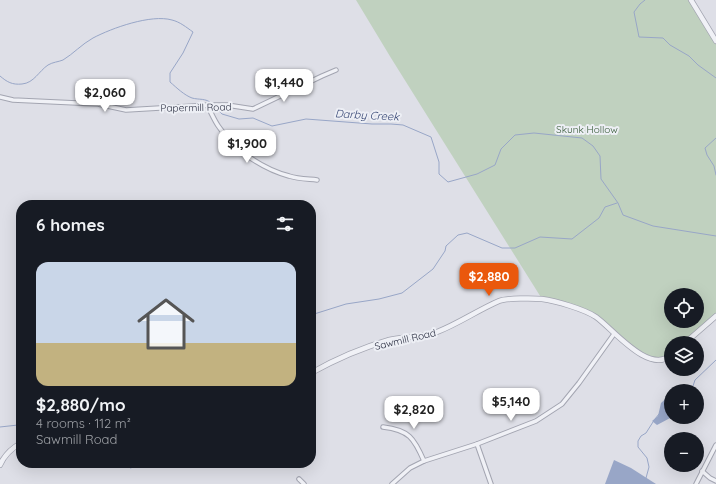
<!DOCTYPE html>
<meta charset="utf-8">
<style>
:root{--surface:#171b24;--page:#20242c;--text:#f1f3f6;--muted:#9ea1a6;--accent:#ea580c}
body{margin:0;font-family:Quicksand,sans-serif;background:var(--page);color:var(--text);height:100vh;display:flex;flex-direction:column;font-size:15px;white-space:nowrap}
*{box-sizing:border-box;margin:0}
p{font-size:13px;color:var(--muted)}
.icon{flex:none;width:22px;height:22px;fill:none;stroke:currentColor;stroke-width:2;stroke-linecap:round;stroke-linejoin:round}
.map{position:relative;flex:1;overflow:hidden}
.details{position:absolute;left:16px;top:200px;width:300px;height:268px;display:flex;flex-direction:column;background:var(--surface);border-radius:16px;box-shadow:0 4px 16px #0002}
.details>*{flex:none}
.fabs{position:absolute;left:664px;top:288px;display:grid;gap:8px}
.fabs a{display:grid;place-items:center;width:40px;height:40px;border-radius:50%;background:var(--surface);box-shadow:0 4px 16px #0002;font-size:20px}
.price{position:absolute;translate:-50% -34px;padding:0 9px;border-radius:8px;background:#fff;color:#222;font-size:13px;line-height:26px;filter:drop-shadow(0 1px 2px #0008)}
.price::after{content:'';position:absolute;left:50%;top:24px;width:12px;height:9px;margin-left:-6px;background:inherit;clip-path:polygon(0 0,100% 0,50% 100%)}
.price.selected{background:var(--accent);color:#fff}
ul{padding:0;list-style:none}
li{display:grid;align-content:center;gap:8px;height:212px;padding:0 20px}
li span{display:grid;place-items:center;height:124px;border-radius:12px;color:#555}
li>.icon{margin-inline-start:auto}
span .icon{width:72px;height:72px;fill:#fffc;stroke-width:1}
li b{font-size:17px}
h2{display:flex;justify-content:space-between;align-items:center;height:48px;padding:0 20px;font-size:17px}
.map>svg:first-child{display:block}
.park{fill:#c0d1bf;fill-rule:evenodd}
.water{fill:#98a6c7}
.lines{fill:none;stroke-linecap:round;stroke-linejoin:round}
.stream{stroke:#98a6c7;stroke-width:1}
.minor-casing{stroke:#a3a5b1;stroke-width:5.5}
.tertiary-casing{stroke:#a3a5b1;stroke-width:6}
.minor{stroke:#f0f1f6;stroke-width:3.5}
.tertiary{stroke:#f0f1f6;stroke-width:4.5}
.labels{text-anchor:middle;stroke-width:4;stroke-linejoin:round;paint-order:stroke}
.street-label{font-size:10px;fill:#272b3e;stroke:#edeff5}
.park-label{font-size:10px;fill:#355935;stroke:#edeff5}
.water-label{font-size:11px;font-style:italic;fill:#324271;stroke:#edeff5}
</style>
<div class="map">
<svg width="716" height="484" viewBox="0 0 716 484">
<rect width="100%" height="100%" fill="#dedfe7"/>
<path class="park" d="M356,0H691L716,41V316L685,343H671V355L668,358H647L583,310L542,299L391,58ZM671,295H697V321H671Z"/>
<g class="water">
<polygon points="671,394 671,417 672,417 657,425 652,421 658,416 661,403"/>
<polygon points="614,460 631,468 656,484 605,484"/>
</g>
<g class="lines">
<g class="stream">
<polyline points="645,0 640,4 634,12 639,37 663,38 670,45 689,56 698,65 716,78"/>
<path d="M0,76C7,82 12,85 22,84C34,83 39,71 48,65C53,62 58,62 63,60C73,54 82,44 93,38C112,28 151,14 172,20C180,22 186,27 193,32L183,53L170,73V82C177,88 184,95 192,98C199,100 206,98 211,103"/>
<polyline points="215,107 222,114 239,119 253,118 272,126 306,119 372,124 391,124 403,125 431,137 439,162 439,174 448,182 477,174 495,165 501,149 515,135 534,133 582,138 593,146 600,156 601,179 618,203 623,215 653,226 716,236"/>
<polyline points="716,138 705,148 707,155 714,166 716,175"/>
<polyline points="311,315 346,304 379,299 402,293 433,269 445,251 446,246 458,235 467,233 502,248 515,248 540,237 572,239 599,218 605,207 617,203"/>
<polyline points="685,391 693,386 695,380 716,360"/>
<polyline points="655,419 659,414"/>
<polyline points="0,427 18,425 21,423"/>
<polyline points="125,463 130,468 151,463"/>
<polyline points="646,478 649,467 647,458 638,447 638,441 641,436 646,433 653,422"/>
</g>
<defs>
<g id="minor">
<polyline points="0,97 13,100 98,104 126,110 211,105 227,105 253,109 322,76 336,70"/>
<path d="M207,105C211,112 214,120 219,127C234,150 263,169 289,176C298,179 308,179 317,180"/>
<path d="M383,427C409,430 414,438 424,461"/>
<polyline points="477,444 491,484"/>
<polyline points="702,471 710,478 716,481"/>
<polyline points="299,479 304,484"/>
<polyline points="392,484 410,468 424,461 477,444 536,421 562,404 579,383 614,334"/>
<polyline points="696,484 716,445"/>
</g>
<g id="tertiary">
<polyline points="691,0 716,41"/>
<polyline points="685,343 716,316"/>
<path d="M311,373C336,359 361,348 389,340C404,336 422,338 437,332C458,324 478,310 499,301C507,298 533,298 542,299C556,301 584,309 596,317C613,329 649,375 671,355"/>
<path d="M0,465C4,456 12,448 21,443"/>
</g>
</defs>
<use href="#minor" class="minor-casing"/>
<use href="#tertiary" class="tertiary-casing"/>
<use href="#minor" class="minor"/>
<use href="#tertiary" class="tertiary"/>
</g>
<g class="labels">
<g class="street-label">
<text transform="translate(196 107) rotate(-1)" y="4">Papermill Road</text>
<text transform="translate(405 339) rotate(-13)" y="4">Sawmill Road</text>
</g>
<g class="park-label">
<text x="587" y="133">Skunk Hollow</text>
</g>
<g class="water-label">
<text transform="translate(367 115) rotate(3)" y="4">Darby Creek</text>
</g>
</g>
</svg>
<div class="fabs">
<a><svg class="icon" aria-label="locate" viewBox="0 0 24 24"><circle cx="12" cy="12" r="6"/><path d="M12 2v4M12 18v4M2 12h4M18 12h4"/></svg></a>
<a><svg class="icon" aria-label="layers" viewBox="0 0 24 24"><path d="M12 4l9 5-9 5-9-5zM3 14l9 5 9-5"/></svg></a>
<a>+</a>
<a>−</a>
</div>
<b class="price" style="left:284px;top:103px">$1,440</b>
<b class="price" style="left:105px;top:113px">$2,060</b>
<b class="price" style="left:247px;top:164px">$1,900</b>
<b class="price selected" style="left:489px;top:297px">$2,880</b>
<b class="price" style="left:511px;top:422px">$5,140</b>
<b class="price" style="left:414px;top:430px">$2,820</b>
<section class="details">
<h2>6 homes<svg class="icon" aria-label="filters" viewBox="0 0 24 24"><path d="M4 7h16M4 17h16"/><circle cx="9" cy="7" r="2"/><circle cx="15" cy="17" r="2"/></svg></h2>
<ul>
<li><span style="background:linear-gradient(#c9d6e8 65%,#c2b280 0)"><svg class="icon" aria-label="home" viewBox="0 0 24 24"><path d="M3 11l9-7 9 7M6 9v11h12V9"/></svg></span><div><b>$2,880/mo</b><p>4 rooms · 112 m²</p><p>Sawmill Road</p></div></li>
</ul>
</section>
</div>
